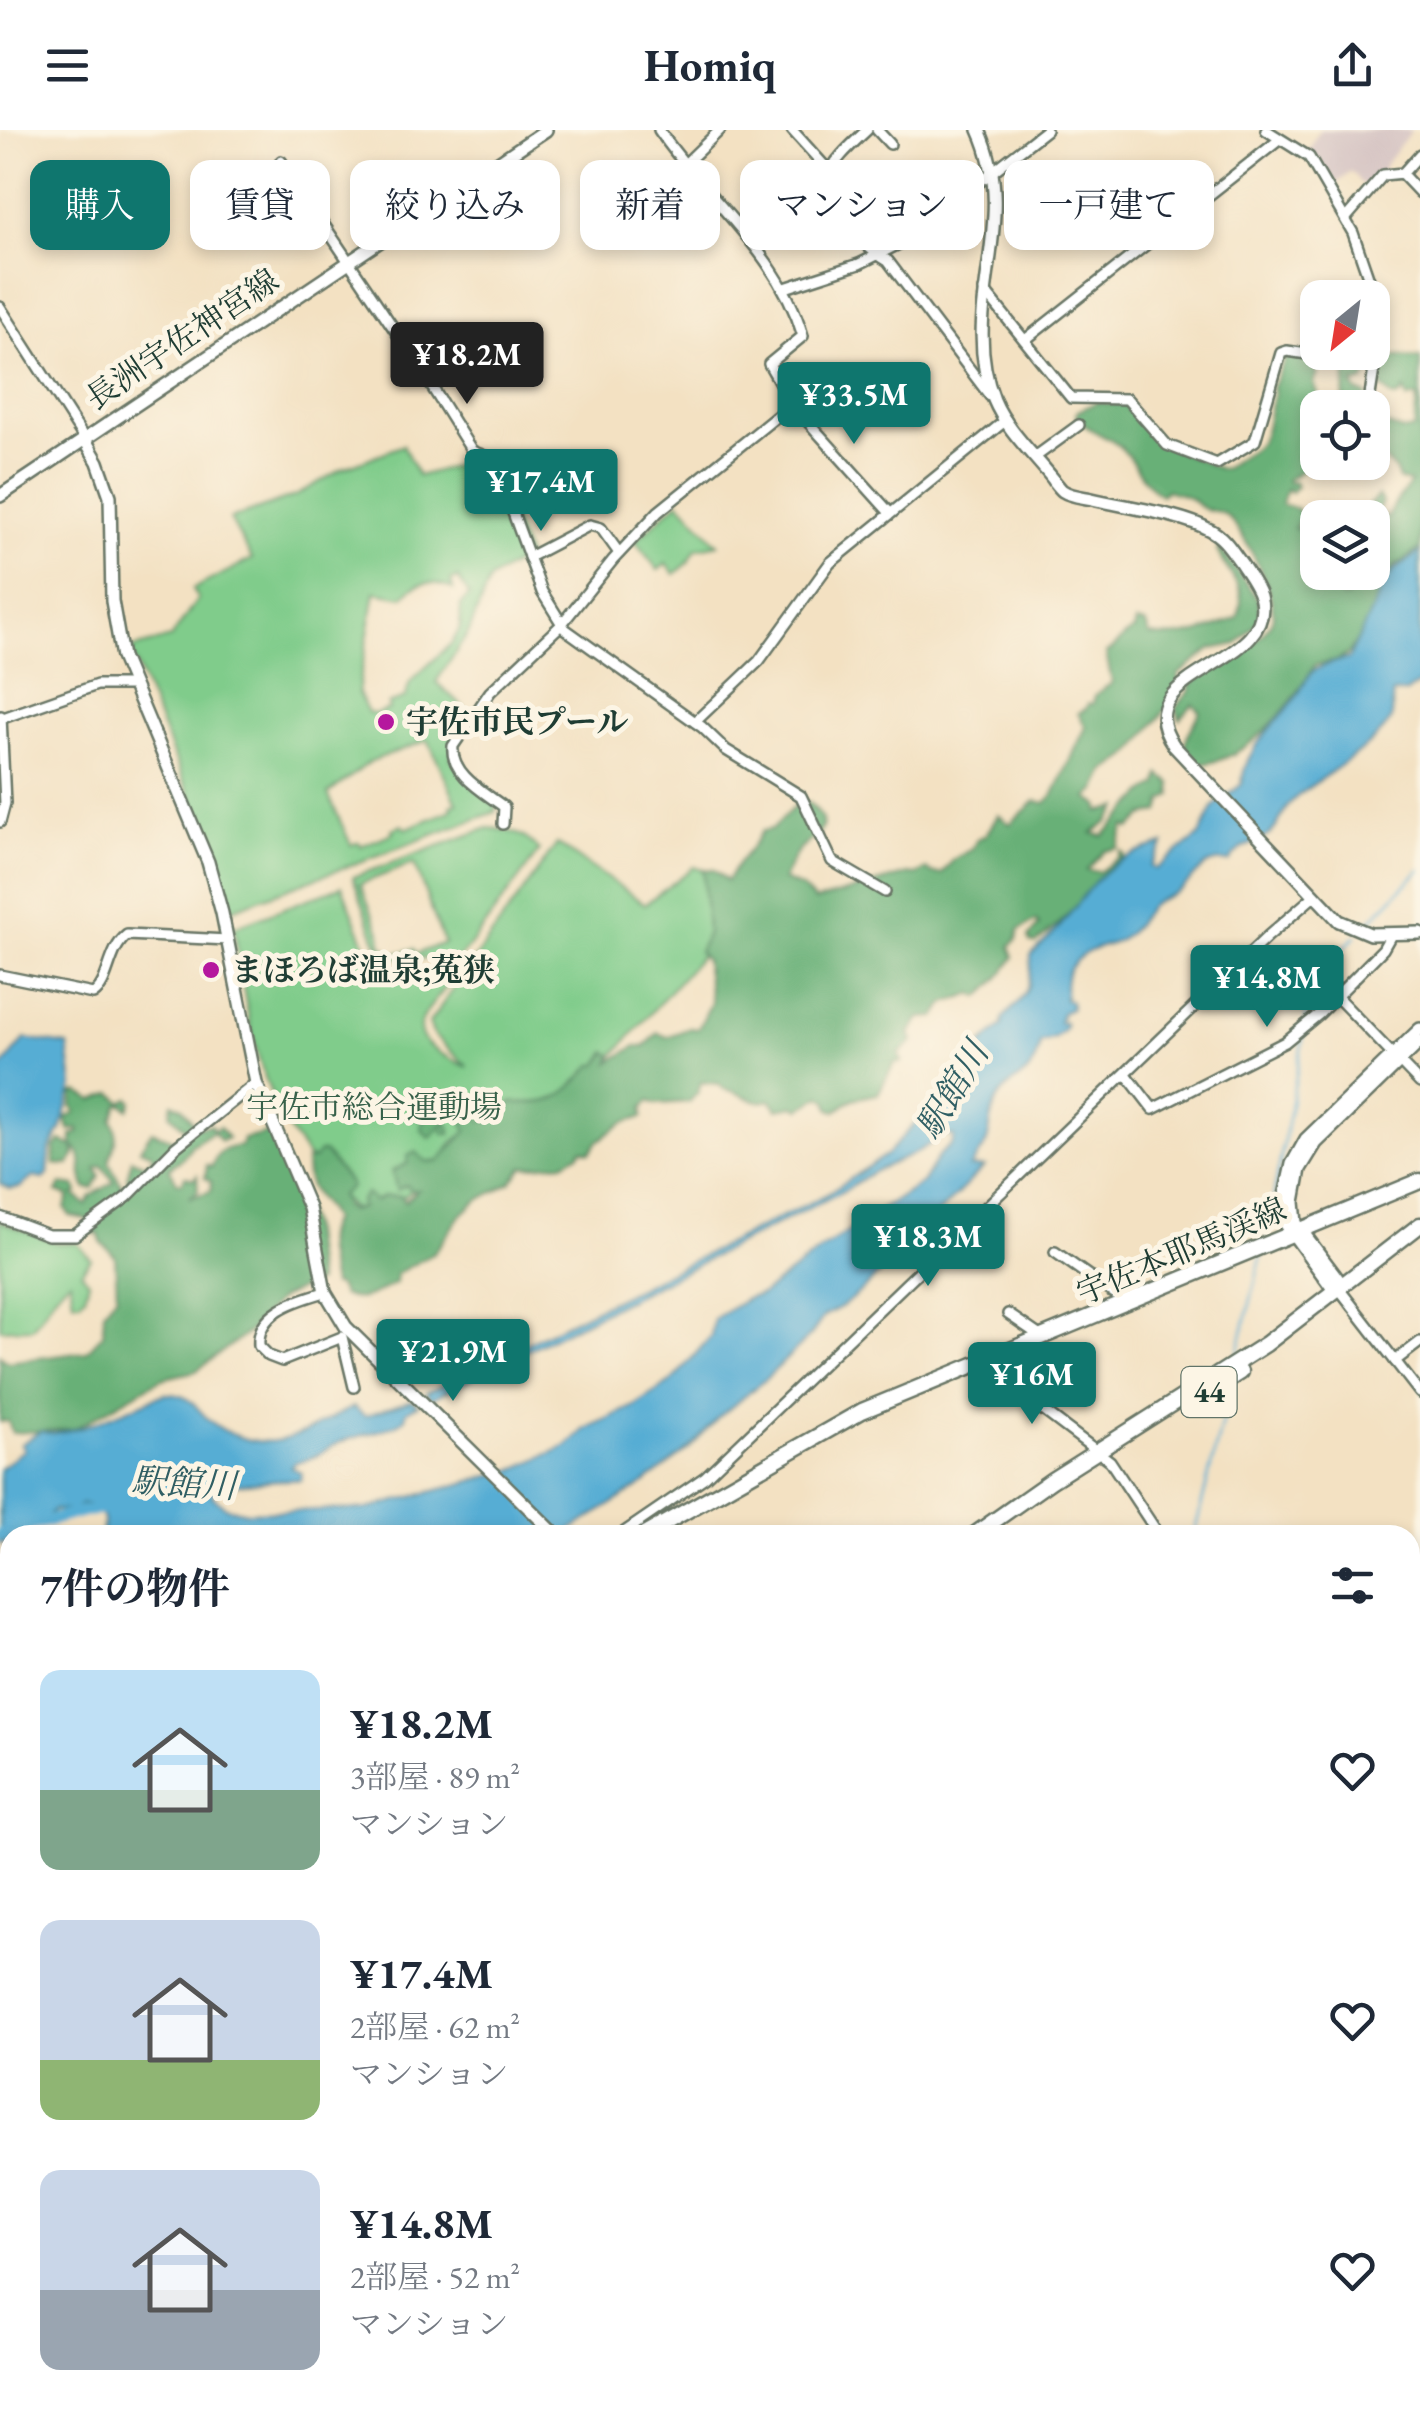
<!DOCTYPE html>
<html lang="ja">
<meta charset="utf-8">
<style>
:root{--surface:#fff;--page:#f6f6f7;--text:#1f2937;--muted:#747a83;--accent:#0f766e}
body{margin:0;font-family:"EB Garamond","Noto Serif JP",serif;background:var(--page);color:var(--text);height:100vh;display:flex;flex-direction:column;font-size:38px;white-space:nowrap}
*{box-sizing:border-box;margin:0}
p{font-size:32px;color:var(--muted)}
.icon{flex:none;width:55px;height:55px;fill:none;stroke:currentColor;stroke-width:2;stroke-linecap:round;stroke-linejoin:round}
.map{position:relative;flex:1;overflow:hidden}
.side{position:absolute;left:0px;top:1395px;width:1420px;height:890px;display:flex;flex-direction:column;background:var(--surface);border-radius:30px 30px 0 0;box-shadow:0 5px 15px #0003}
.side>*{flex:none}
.banner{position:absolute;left:30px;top:30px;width:1360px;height:90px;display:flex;gap:20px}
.needle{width:65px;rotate:210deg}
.controls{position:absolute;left:1300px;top:150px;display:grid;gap:20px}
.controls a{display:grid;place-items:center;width:90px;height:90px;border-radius:20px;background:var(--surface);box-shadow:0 5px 15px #0003;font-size:50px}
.price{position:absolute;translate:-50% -85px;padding:0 22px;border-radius:10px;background:var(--accent);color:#fff;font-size:32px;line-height:65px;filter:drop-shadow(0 2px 5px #0008)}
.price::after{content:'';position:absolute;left:50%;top:60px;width:30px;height:22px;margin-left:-15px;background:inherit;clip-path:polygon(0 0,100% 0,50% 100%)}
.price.current{background:#222;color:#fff}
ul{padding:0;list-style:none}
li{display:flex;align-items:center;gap:30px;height:250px;padding:0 40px}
li span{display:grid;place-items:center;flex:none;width:280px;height:200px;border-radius:20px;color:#555}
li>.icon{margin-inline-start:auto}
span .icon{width:120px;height:120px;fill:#fffc;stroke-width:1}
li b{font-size:42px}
h2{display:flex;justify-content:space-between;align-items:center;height:120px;padding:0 40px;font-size:42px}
.pill{padding:0 35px;border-radius:20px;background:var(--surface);box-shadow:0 5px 15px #0003;font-size:35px;line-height:90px}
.pill.current{background:var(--accent);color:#fff}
header{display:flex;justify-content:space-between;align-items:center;height:130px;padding:0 40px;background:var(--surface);font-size:45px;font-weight:700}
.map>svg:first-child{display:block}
.industrial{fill:#d2bfc0}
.green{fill:#80cc8b;stroke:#508460;stroke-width:2.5;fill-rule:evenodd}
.forest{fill:#68b077;stroke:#447656;stroke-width:2.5}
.water{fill:#57add4;stroke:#3b7584;stroke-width:2.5}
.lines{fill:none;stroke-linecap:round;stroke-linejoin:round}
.stream{stroke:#57add4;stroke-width:2.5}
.river{stroke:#57add4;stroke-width:12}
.street-casing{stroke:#697666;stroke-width:14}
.secondary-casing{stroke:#697666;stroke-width:16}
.primary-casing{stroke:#697666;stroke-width:19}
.street{stroke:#fff;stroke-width:9}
.secondary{stroke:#fff;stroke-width:11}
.primary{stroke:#fff;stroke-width:14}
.poi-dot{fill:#b5179e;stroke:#fcf5e5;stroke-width:4}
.labels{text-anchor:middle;stroke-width:10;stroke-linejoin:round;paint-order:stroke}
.shield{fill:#fcf5e5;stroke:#617469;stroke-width:2.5}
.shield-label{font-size:30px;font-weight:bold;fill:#1f3d34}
.street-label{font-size:32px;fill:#1f3d34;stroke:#fcf5e5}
.poi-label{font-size:32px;font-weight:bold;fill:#1f3d34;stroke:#fcf5e5;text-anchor:start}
.park-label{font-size:32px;fill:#37614a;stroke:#fcf5e5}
.water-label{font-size:35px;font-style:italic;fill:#305f64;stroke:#fcf5e5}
</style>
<header><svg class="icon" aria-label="menu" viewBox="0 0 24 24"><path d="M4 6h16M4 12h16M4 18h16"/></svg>Homiq<svg class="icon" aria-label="share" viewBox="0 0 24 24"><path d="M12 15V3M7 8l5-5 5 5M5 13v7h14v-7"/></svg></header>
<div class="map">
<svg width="1420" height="2285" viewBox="0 0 1420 2285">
<rect width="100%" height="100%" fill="#fcf5e5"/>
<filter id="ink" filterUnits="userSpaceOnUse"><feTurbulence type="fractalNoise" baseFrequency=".01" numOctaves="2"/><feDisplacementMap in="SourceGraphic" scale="20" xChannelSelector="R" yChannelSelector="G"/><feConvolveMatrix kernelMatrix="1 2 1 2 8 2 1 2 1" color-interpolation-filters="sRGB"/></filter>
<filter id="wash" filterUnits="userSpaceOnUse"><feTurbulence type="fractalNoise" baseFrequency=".0048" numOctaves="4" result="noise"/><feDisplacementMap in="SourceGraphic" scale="40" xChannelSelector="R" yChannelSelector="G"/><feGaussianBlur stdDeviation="2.25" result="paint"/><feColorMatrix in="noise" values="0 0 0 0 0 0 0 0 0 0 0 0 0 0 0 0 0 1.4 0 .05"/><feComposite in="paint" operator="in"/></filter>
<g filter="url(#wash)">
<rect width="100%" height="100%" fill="#f3e1c2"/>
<polygon class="industrial" points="1319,0 1412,0 1384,36 1383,42 1364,57 1351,41 1332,58 1316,30 1308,22"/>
<g class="green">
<path d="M403,315L418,346L483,329L496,343L527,427L490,449L469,502L436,552L471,584L451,628L497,676L495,682L230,780L201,693L131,522L134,518L171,508L198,469L193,459L252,429L230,389L295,366L342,339ZM458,448L469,465L461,475L460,498L452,513L410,552L405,568L388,574L389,579L376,584L368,583L358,563L375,462L403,467C417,450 433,450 453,459L451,450ZM428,610L457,673L451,675L452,680L405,699L403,695L392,699L393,703L361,716L359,712L351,715L328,664L371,631Z"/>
<polygon points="679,371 718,414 696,419 688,433 675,444 666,434 658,440 635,411"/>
<path d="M488,698C508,699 528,705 539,721L469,817L457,830L382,827L353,747ZM414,733L444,813L416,824L414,819L394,824L381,815V804L360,754Z"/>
<path d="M557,714L645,774L694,737L707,742L714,790L704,822L567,979L512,975L453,1012L431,1045L393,1076L352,1079C331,1055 310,1032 293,1006C255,949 243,864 234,797L342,756L377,844L454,842L455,847C415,894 398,907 468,937L434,906L429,893Z"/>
<path d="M0,1091L57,1113H77L91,1129L81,1142L89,1151L85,1166L80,1171H73L70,1150C53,1162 46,1182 32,1198L0,1199Z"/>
</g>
<g class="forest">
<path d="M1317,219L1318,222L1324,223L1325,227L1313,237L1318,244L1314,253L1320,270L1330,274L1343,272L1348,230L1345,223H1373L1371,245L1367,243L1364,251L1353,254L1357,262L1367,265L1366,278H1318V332L1313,334L1304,325L1297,327L1299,331L1304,329L1307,337L1287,350L1289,353L1294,352L1296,357L1291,362L1287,358L1281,374L1297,379L1301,388L1295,398H1301L1303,393L1308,397L1317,395L1318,442L1353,443L1348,448L1334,452L1332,460L1343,468L1350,465L1348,453L1353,452L1361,457L1367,443L1372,442V388L1368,387L1367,377L1378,366L1382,372L1377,382L1388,388C1392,373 1403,366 1410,352L1399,350L1396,341L1382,327L1373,332V297L1376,302L1388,295L1402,301L1414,299L1417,267L1407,269L1404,260L1399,267L1393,268L1382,257L1380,231L1386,226L1420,228V419L1392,438L1375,484L1349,523L1337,531L1315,535C1292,575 1249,630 1201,634C1171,614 1192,605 1200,581L1193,574L1180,589L1176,578L1191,559L1188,556L1223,531L1236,530C1246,514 1264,508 1272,490C1280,471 1242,396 1224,384C1218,380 1208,381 1202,378C1197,375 1194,370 1189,368C1184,364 1173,363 1167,360L1161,365C1141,353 1137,332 1120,317C1106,304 1087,303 1076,285L1078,281L1097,272L1124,275L1162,314L1220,339L1226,338C1235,328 1251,323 1259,313C1269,301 1267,279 1274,265L1272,258L1286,227Z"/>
<path d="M1220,418L1258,469L1261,488L1237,514L1212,519L1178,545L1181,560L1131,624L1106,641L1096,661L1088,668L1100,676L1099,682L1119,677L1108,692L1093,703L1103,706L1146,662L1158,655L1160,645L1171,653L1172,665L1163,671L1160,682L1143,686L1130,699L1125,696L1118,718L1105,721L1087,740L1099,742L1118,728L1121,721L1124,724L1120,731L1058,795L1036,813L1030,812L1029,807L1039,795L1036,791L1019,800L1017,809L1010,816L1014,827C1008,839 989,860 979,867L973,863C963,871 949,868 943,876C940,880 939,884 935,887L920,888L910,903L913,911L899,924L902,932L894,933L878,964L853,969L836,981L830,979L827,970L821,966L800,979L795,976L777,979L771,970C752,976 742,961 724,959L719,954L701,952L698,962L689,972L656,974L649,971L643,978V987L623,993L598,1011L590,1022L582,1019L579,1024L563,1033L523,1037L510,1053L475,1072L459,1087L434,1123L396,1144V1153C378,1161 364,1175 342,1165L338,1156L332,1155C329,1134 319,1110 332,1090C320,1063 306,1068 306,1030L314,1029L319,1022H324C332,1033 345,1044 351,1057L340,1065L345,1077L350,1081L361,1078L360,1071L366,1064L375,1071L384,1066H401L405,1072L418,1060L412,1061L406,1055L397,1060L392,1041L407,1034L408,1026L415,1022L426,1031L438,1032L467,1001L463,993L467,983L459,969L463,966L477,970L474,980L481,991H490L512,972C558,976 560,968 593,935H598L607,922L613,925L610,932L636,916H645L658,903L667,907L690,898L698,899L711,873L705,830L699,822L707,802L703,739L714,740L727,751C736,732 753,719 762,701L772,699L798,673H809C839,700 812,705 798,722C792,729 787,742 783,750L802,758L815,771L908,744L916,745L927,739L931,743L942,744L953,730L972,719L977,709L986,705L998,685L1010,694L1035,671L1046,673L1054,664L1086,597L1078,583L1086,579L1088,574H1093L1095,565L1112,553L1106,523C1118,517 1122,505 1134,500L1136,492L1146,494L1149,505C1181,510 1206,502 1237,488C1250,459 1228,446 1217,420Z"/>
<path d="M78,962L93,970L113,963L122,972L129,968L132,971L129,979L121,973L118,975L112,990C120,1003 113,1018 109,1032L124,1060L129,1053L127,1048L132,1029L147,1035L149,1030L155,1029L151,1023L140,1019L152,1001L177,1012L188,1001L170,984L172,973L182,977L196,997L211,995L213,1001L219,997L228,1008L221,1011L213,1002L192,1015L182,1029L169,1038L177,1052L182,1053L185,1046L193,1049L197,1045L198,1061L189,1068L211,1061V1051L205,1048L207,1035L212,1037C216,1022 226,1017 241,1016L243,1009L270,1003L301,1069L310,1096L317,1152L280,1168L250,1201L196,1241L161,1249L74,1299L12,1303L8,1291L0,1292V1225L7,1232L86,1222L103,1204L104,1181L117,1165L115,1126L101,1112L98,1103L93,1104L87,1089L70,1086L65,1078L69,1066L57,1062L61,1054L75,1056L78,1062L74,1064L86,1075L91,1066L114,1052L102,1036L96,1038L100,1046L93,1059L86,1058C77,1044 87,1028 74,1017L75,1025L69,1035L54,1034V1018L61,1011L72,1016V1005L79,1003V999L69,1000L66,988L76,982L72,976L74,963Z"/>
<polygon points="425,963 433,968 435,978 448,977 445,993 450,997 450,1004 443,1003 442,995 430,1008 421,999 424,987 414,988 409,975 418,964"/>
</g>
<g class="water">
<path d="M1420,422V553L1405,563H1393C1391,571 1393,579 1392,586C1386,611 1313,651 1293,670C1283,679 1281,693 1272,702C1260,715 1243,711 1229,732C1199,728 1198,749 1177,762C1167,767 1157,769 1149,777C1140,788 1130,806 1116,812C1097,819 1083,819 1069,839C1064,847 1065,861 1065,870L1070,871L1071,878L1062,883L1059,893H1065V899L1055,908L1040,913C1031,956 1013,943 997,970C989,984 992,1002 985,1016C981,1023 975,1030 970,1037H984L867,1156L843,1176L824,1186L811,1205L768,1247L719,1287L690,1318L645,1353L563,1405H100C108,1389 100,1376 82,1374L73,1381L55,1380L26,1405H10V1411L0,1414V1338L24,1320L21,1314L41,1301C64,1312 138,1273 165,1264C190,1263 194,1276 209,1290C227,1305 252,1314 275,1311C304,1307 327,1288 354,1277L365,1286L412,1270L418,1275L407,1281L404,1290C386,1301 368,1303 349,1309C330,1314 315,1331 295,1332L291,1337L302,1343L301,1350C284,1349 227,1353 213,1360L212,1366L226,1377L247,1382L367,1379L512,1340L567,1316L585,1299L632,1277L672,1251L711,1206L714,1189L748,1168L762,1164L819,1121L923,1052L939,1025L952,1014L954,1006L941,1004C913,1033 879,1032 853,1056L431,1269L426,1263L829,1063L887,1024L945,961L953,946L980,916L1002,896L1003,888C1027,864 1031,861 1031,825C1042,813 1056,803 1065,790C1098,746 1108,729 1164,714L1151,736L1156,739L1200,705L1214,676L1242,654C1243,621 1275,594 1295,569C1301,561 1305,549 1312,542C1320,535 1338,532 1349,528L1384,454L1394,440Z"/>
<polygon points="25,909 68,915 73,956 61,1000 50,1019 48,1045 43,1049 33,1047 21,1057 10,1059 0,1053 0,940"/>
</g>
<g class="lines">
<g class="stream">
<polyline points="1365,796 1420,740"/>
<polyline points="1305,890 1308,873 1326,834 1356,806"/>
<polyline points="1266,1107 1304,903"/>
<polyline points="1238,1223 1262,1124"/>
<polyline points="1194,1405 1231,1256"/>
<polyline points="0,1659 10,1649"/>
<polyline points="0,2232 10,2223"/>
</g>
<polyline class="river" points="0,1404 84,1381 111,1379"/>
</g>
</g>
<g filter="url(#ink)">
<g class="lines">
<defs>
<g id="street">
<path d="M659,0C706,70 779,122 803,206L769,234L792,274L890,383"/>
<polyline points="792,0 830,42"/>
<path d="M867,0C827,37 807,57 852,101C863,113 874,123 888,131L990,266"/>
<polyline points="877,0 890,14"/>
<polyline points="1266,0 1309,27 1353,103 1382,187 1368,278"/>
<polyline points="281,31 417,233 472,321 487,327 501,350 542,462 565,499 702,597 726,620 801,666 832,731 885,762"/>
<polyline points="684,35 720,0"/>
<polyline points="1402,44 1420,63"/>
<polyline points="1346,88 1383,45 1403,43 1420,24"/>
<polyline points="785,158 859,134 903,112 1046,0"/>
<polyline points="984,160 1071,268 1127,269 1167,315 1217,334 1255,311 1281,223 1287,221 1307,224 1318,216"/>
<polyline points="0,177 84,308"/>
<polyline points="1025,210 1279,10"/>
<polyline points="1035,327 1079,295"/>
<polyline points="529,427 590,395 601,398 619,423"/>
<polyline points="3,588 97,555 132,555"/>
<polyline points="695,592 759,531 830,433 1006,290"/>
<polyline points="0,692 5,673 1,586"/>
<path d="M503,694L504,677C484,662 450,644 453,616L490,562L561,495L613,430L658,382L792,274"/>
<path d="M0,845L93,864C110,853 107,821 127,805L228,810"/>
<polyline points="1336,866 1420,953"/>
<polyline points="1126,944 1153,979 1285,912 1319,884 1383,819 1392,803"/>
<polyline points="0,1087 48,1105 75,1105 127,1067 176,1017 256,953"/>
<polyline points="1055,1122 1127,1173"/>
<polyline points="1340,1160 1420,1263"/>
<path d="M325,1162C298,1170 256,1181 259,1216L269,1226L282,1231L342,1207L354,1257"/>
<polyline points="1008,1184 1043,1208"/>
<polyline points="1004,1225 1040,1278 1110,1331 1159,1405"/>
<polyline points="1395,1231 1420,1212"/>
<polyline points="620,1405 705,1347 1268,806 1314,766"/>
<polyline points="0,1506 10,1501"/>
<polyline points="0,1545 10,1543"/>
<polyline points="0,1558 10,1552"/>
<polyline points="1412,1643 1420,1654"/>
<polyline points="0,1650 10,1635"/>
<polyline points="1410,1673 1420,1686"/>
<polyline points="0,1675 10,1684"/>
<polyline points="1410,1749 1420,1731"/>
<polyline points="0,1756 10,1724"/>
<polyline points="0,1799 10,1810"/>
<polyline points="1410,1952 1420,1945"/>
<polyline points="0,2000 4,2004"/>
<polyline points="1410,2036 1420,2049"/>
<polyline points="1410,2247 1414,2243"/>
<polyline points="1410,2272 1414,2285"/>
<polyline points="836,2275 852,2285"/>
<polyline points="1125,2275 1132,2285"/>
<polyline points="1217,2275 1218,2285"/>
<polyline points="650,2285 657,2275"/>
<polyline points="970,2285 977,2275"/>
<polyline points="1108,2285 1113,2275"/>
</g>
<g id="secondary">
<path d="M979,0C1022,93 957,178 994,270C1006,299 1034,325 1053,349C1054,351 1061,360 1063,361C1070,366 1083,367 1092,369C1125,377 1182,384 1210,400C1224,407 1232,421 1241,433C1248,444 1256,454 1260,466C1281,538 1121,540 1174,616L1339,791L1370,804L1420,803"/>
<polyline points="84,308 98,332 110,366 112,471 122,527 208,732 222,783 256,953 309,1078 325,1162 346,1197 556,1405"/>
<polyline points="0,366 546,0"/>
<polyline points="1340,1160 1333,1159 1285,1093 1283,1075 1292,1034 1306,1009 1420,899"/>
<polyline points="1340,1160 1341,1153 1296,1093 1294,1072 1300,1039 1316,1013 1420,912"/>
<polyline points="1410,1885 1420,1892"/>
</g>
<g id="primary">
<polyline points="1199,1268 1240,1242"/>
<polyline points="644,1405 862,1281 1420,1051"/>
<polyline points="974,1405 1052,1350 1266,1214 1420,1095"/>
<polyline points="0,1851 10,1839"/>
<polyline points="0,2016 10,2010"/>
</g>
</defs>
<use href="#street" class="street-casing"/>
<use href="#secondary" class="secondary-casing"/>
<use href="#primary" class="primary-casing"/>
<use href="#street" class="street"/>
<use href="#secondary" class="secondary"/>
<use href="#primary" class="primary"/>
</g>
</g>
<g class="poi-dot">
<circle cx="386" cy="592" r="10"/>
<circle cx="211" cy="840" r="10"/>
</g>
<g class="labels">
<rect class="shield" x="1181.5" y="1237" width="55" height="50" rx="8"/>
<g class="shield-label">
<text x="1209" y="1272">44</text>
</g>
<g class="street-label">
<text transform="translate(182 209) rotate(-34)" y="11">長洲宇佐神宮線</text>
<text transform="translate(1181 1121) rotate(-23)" y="11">宇佐本耶馬渓線</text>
</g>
<g class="poi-label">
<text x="406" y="603">宇佐市民プール</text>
<text x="231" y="851">まほろば温泉;菟狭</text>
</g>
<g class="park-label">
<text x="374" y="988">宇佐市総合運動場</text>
</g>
<g class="water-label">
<text transform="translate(952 960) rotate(-59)" y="12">駅館川</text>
<text transform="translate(184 1353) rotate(3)" y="12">駅館川</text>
</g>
</g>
</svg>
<div class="controls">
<a><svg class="needle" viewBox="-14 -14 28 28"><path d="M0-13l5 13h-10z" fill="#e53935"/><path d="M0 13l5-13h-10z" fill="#747a83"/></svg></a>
<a><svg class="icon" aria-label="locate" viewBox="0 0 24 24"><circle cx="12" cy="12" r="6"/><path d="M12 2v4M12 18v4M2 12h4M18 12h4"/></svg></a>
<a><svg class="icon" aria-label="layers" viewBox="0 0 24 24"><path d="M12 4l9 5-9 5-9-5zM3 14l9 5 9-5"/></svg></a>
</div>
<b class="price current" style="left:467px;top:277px">¥18.2M</b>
<b class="price" style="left:854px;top:317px">¥33.5M</b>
<b class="price" style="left:541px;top:404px">¥17.4M</b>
<b class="price" style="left:1267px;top:900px">¥14.8M</b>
<b class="price" style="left:928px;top:1159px">¥18.3M</b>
<b class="price" style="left:453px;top:1274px">¥21.9M</b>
<b class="price" style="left:1032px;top:1297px">¥16M</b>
<div class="banner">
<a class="pill current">購入</a>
<a class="pill">賃貸</a>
<a class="pill">絞り込み</a>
<a class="pill">新着</a>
<a class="pill">マンション</a>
<a class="pill">一戸建て</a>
</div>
<section class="side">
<h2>7件の物件<svg class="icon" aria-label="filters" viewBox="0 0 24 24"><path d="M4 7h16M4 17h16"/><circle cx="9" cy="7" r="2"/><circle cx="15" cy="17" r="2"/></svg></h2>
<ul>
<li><span style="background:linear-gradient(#bfe0f5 60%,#7fa58c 0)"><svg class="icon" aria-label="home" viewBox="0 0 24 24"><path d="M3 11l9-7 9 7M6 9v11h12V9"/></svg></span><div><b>¥18.2M</b><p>3部屋 · 89 m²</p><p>マンション</p></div><svg class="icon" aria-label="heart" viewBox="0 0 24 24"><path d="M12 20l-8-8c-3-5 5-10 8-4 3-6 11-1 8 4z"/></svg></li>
<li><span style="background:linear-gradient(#c9d6e8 70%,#8fb573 0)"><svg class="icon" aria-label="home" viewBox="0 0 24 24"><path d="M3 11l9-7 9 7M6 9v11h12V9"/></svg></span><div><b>¥17.4M</b><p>2部屋 · 62 m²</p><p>マンション</p></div><svg class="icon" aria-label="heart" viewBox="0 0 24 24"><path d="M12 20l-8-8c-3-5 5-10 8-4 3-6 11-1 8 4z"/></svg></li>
<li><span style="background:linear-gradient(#c9d6e8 60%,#9aa5b1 0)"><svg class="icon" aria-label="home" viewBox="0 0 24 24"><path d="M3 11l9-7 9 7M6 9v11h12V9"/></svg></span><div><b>¥14.8M</b><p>2部屋 · 52 m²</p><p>マンション</p></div><svg class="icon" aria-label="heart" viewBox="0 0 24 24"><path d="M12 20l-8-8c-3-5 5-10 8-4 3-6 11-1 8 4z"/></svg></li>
</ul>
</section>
</div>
